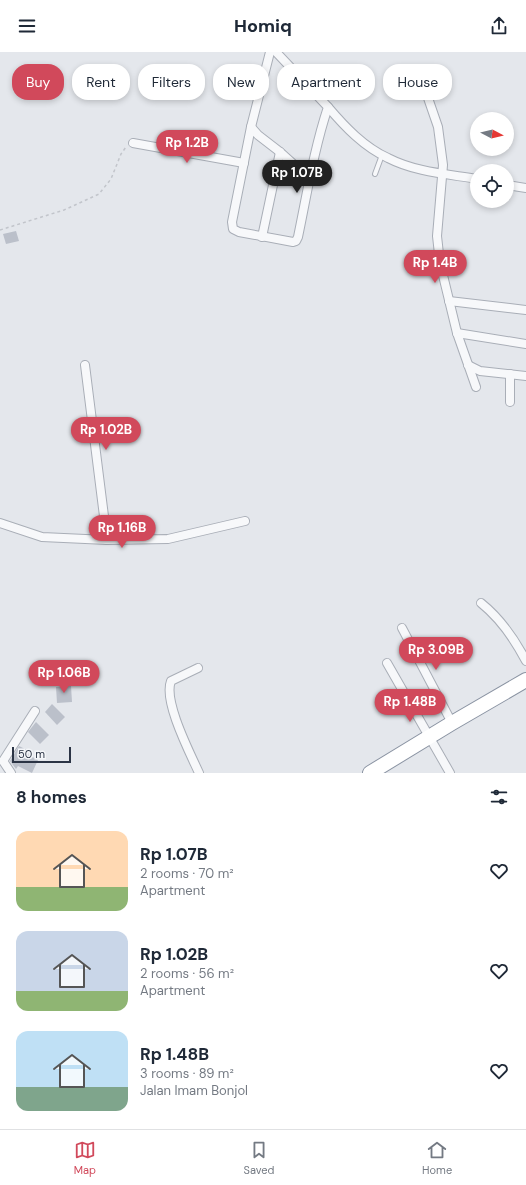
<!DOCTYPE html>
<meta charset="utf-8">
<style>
:root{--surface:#fff;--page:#f6f6f7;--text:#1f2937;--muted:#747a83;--line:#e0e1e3;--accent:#d1495b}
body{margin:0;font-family:"DM Sans",sans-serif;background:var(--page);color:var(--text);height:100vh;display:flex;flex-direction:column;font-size:15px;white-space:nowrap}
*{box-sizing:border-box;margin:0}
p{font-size:13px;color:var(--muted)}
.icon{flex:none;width:22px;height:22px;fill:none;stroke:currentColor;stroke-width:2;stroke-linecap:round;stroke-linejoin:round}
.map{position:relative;height:721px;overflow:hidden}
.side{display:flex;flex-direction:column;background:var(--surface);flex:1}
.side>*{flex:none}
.guide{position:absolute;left:12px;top:12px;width:502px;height:36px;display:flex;gap:8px}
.needle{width:26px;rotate:97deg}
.tools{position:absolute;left:470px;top:60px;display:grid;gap:8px}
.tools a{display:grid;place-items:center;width:44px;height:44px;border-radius:50%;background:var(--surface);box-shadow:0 2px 6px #0003;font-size:20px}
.scale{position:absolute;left:12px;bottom:10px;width:59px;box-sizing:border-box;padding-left:4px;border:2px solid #2b3445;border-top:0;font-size:11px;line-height:14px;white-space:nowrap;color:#2b3445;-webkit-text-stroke:3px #f4f6f9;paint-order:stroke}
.price{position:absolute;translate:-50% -34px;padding:0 9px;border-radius:14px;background:var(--accent);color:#fff;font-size:13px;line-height:26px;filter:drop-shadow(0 1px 2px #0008)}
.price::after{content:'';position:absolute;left:50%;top:24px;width:12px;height:9px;margin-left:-6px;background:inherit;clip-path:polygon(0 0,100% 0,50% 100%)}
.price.active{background:#222;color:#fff}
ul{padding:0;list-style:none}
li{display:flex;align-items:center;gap:12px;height:100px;padding:0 16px}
li span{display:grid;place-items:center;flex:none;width:112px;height:80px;border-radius:12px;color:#555}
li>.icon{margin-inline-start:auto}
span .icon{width:48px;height:48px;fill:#fffc;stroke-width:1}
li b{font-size:17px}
h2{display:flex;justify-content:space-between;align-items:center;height:48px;padding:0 16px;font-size:17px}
.pill{padding:0 14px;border-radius:16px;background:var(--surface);box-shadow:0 2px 6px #0003;font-size:14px;line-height:36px}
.pill.active{background:var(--accent);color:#fff}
header{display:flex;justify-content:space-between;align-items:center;height:52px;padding:0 16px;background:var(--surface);font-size:18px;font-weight:800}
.tabs{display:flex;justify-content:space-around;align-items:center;height:56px;border-top:1px solid var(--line);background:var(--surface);font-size:11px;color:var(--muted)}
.tabs a{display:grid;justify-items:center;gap:2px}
.tabs .active{color:var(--accent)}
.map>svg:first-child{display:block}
.building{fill:#bbc0ca}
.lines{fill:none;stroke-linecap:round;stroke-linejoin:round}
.lane-casing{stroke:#a9aeb7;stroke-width:6}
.street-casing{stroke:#a9aeb7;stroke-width:10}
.highway-casing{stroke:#8b94a3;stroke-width:16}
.path{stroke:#c2c5cb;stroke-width:1.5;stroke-dasharray:3 3;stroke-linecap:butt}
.lane{stroke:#f7f8fa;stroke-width:4}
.street{stroke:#f7f8fa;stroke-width:8}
.highway{stroke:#fff;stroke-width:14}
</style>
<header><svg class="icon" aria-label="menu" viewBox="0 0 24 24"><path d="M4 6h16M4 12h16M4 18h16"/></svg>Homiq<svg class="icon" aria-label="share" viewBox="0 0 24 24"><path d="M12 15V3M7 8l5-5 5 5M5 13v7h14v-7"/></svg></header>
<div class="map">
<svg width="526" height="721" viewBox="0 0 526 721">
<rect width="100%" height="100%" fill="#e4e7ec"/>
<g class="building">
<polygon points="16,179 19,189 6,192 3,182"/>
<polygon points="71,634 72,650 57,651 56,635"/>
<polygon points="52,652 65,665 57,673 45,660"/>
<polygon points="36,670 49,683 40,692 28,680"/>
<polygon points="19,694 27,698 25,701 38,708 32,721 18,714 16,717 10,709"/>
</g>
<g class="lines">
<defs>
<polyline id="lane" points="375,122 382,103"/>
<g id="street">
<path d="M276,0L328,55C314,97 307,142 298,185L296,189L293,190L239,180L233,177L232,170L251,75L258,83L280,100L310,127"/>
<polyline points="418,17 438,75 443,113 437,184 440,211 457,281 476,335"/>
<path d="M328,55C345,75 364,95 388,106C415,120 447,122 477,127"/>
<polyline points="251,75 270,0"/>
<polyline points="133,91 244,111"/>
<polyline points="507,133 526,136"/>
<polyline points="262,185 280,100"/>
<polyline points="449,249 526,258"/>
<polyline points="457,281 526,292"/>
<polyline points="85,313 107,488"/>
<polyline points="468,313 480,319 526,324"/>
<polyline points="510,322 510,350"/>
<polyline points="0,471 42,485 107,488 168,487 245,469"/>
<path d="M481,551C501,567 514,586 526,609"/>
<polyline points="402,576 452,671"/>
<polyline points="387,611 450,721"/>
<path d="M198,616L171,629C163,649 190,701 199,721"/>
<polyline points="11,721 3,709 35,659"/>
</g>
<polyline id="highway" points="370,721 452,671 526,628"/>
</defs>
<use href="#lane" class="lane-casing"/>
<use href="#street" class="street-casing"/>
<use href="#highway" class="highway-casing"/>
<polyline class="path" points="0,178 64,158 99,142 111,127 121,102 126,95"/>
<use href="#lane" class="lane"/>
<use href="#street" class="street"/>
<use href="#highway" class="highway"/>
</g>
</svg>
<div class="tools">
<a><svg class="needle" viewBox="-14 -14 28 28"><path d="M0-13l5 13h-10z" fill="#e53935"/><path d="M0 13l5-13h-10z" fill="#747a83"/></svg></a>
<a><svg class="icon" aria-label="locate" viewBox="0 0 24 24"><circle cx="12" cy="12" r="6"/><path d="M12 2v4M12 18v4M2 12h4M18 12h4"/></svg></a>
</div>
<div class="scale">50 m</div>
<b class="price" style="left:187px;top:112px">Rp 1.2B</b>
<b class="price active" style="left:297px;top:142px">Rp 1.07B</b>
<b class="price" style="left:435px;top:232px">Rp 1.4B</b>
<b class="price" style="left:106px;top:399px">Rp 1.02B</b>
<b class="price" style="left:122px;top:497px">Rp 1.16B</b>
<b class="price" style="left:436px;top:619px">Rp 3.09B</b>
<b class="price" style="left:64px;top:642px">Rp 1.06B</b>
<b class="price" style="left:410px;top:671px">Rp 1.48B</b>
<div class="guide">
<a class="pill active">Buy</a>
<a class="pill">Rent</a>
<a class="pill">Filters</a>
<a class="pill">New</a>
<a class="pill">Apartment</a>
<a class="pill">House</a>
</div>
</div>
<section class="side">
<h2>8 homes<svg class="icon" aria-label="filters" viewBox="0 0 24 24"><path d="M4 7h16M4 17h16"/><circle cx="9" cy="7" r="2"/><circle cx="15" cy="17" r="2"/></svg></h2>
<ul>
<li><span style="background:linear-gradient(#ffd9b3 70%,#8fb573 0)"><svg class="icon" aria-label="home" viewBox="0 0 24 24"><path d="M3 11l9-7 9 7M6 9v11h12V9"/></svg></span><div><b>Rp 1.07B</b><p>2 rooms · 70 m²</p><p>Apartment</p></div><svg class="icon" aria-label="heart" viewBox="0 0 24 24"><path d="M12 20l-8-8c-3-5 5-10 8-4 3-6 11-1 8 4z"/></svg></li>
<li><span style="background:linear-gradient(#c9d6e8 75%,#8fb573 0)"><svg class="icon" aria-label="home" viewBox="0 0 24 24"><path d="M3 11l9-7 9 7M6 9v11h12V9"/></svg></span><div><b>Rp 1.02B</b><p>2 rooms · 56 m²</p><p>Apartment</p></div><svg class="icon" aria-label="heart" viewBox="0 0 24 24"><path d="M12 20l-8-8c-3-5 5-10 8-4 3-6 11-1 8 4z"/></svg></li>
<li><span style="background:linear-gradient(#bfe0f5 70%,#7fa58c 0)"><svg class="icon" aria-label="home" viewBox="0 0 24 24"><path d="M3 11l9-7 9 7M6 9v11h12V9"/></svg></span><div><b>Rp 1.48B</b><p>3 rooms · 89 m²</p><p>Jalan Imam Bonjol</p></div><svg class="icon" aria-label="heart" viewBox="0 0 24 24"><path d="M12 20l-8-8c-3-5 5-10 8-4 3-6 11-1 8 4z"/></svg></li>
</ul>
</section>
<nav class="tabs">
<a class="active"><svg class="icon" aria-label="map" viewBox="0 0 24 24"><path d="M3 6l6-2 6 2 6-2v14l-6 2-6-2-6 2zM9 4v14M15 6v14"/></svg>Map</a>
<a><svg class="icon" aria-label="saved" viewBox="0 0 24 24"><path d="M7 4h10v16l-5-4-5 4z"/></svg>Saved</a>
<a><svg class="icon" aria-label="home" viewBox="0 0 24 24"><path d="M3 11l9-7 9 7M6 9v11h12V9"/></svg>Home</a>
</nav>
